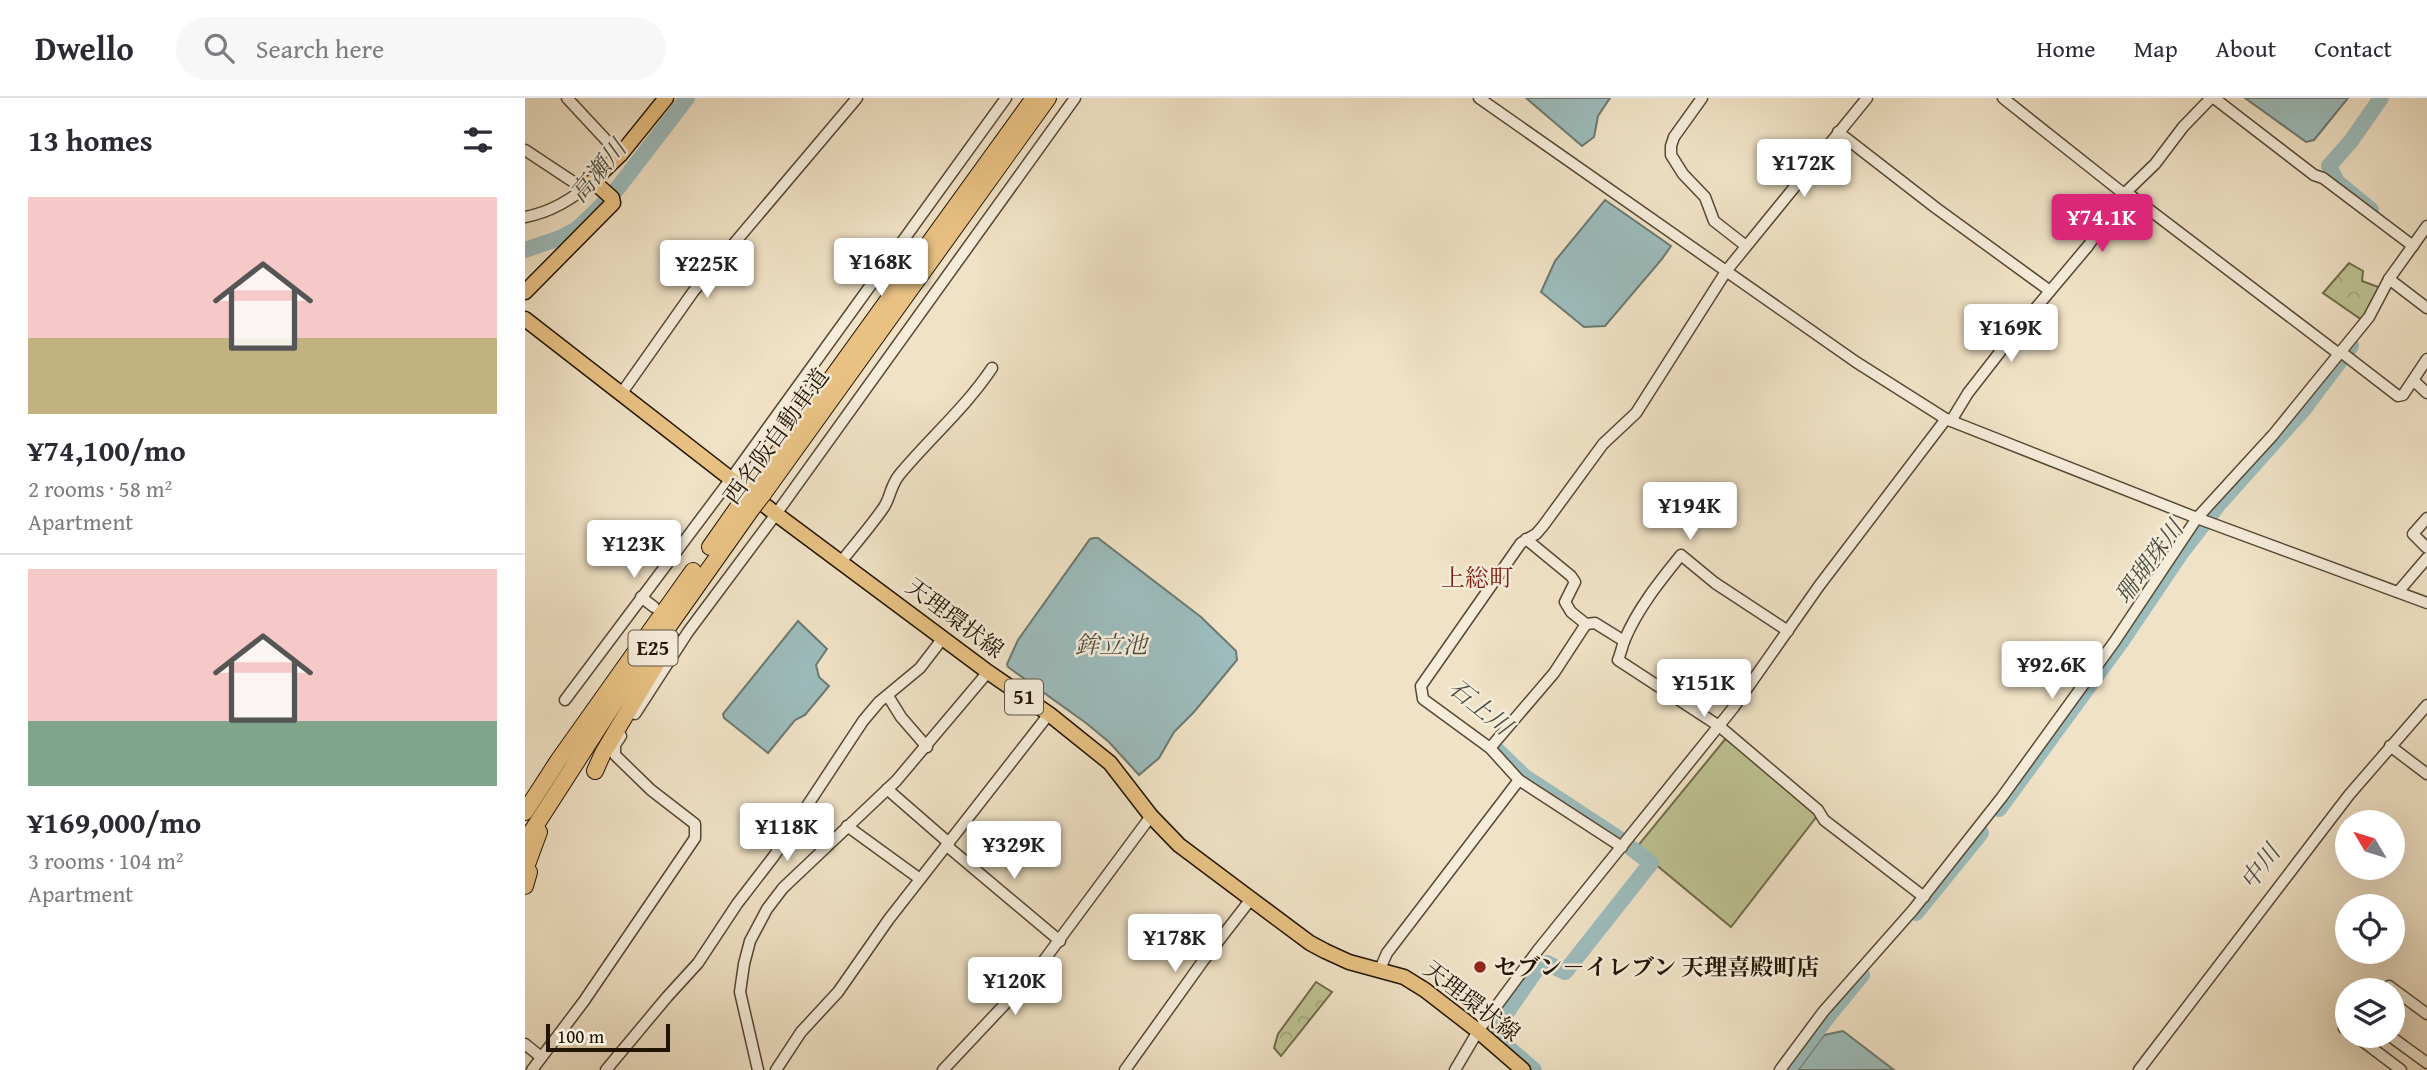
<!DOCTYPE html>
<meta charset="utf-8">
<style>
:root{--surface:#fff;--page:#f7f7f7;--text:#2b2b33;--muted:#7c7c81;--line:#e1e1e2;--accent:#db2777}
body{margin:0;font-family:"Gentium Book Plus","Noto Serif JP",serif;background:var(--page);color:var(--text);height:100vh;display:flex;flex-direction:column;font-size:26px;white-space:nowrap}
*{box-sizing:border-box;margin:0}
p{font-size:23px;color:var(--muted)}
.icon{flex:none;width:38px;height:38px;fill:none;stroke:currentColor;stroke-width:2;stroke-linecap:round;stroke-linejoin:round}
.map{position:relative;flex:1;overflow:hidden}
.panel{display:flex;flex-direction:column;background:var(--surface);width:525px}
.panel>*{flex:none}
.needle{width:46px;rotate:308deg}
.buttons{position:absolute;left:1810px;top:712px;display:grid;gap:14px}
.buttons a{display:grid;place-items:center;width:70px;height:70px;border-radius:50%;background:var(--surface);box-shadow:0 7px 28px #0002;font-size:35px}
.scale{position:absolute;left:21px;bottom:18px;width:124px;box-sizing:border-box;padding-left:7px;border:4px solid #221403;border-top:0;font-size:19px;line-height:24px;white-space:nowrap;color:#221403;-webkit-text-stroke:5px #f5ecda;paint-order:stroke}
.price{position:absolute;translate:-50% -60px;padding:0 16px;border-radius:7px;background:#fff;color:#222;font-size:23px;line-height:46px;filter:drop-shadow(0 2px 4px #0008)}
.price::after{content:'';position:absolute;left:50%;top:42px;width:21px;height:16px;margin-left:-10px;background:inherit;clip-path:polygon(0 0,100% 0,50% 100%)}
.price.active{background:var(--accent);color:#fff}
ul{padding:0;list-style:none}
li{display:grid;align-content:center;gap:14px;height:371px;padding:0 28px}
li+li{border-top:2px solid var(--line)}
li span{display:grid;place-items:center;height:217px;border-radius:0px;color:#555}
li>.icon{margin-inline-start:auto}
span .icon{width:126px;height:126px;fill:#fffc;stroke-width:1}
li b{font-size:30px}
h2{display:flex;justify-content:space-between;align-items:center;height:84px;padding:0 28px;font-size:30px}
header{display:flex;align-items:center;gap:42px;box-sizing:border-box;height:98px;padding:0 35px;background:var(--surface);border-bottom:2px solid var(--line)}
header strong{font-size:33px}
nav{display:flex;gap:38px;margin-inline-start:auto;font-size:24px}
.search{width:490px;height:63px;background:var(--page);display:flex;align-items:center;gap:18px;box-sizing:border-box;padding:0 24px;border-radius:38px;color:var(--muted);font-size:26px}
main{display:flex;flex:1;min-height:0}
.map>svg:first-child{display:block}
.forest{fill:url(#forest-crowns);stroke:#706b4a;stroke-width:2}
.pitch{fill:#bdc292;stroke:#706b4a;stroke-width:2}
.water{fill:#9cbcbc;stroke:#6b7972;stroke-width:2}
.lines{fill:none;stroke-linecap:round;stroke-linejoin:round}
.river{stroke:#9cbcbc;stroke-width:16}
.minor-casing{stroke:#564834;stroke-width:13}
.major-casing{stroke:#221403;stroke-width:17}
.highway-casing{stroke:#221403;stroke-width:18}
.minor{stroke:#f5ecda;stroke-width:10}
.major{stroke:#e8c183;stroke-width:14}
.highway{stroke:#e8c183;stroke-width:16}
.highway-bridge-casing{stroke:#221403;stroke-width:18;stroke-linecap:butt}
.highway-bridge{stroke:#e8c183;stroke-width:16}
.poi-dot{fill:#8f2418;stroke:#f5ecda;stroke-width:2.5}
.labels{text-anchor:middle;stroke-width:5;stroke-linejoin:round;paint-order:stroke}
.shield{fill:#f5ecda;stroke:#615544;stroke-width:2}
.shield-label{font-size:21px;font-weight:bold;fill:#221403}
.street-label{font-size:23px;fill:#221403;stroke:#f5ecda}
.poi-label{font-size:23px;font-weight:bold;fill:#221403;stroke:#f5ecda;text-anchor:start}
.water-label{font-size:24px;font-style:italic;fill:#4d4f44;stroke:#f5ecda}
.neighbourhood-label{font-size:24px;fill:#7a1f14;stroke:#f5ecda}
</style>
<header>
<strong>Dwello</strong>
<div class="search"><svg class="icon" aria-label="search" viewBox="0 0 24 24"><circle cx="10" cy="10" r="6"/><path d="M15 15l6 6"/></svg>Search here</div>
<nav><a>Home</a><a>Map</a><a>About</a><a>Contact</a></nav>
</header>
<main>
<section class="panel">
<h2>13 homes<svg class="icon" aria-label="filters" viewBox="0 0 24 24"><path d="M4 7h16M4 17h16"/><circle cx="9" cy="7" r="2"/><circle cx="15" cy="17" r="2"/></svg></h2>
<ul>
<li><span style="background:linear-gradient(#f6c9c9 65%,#c2b280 0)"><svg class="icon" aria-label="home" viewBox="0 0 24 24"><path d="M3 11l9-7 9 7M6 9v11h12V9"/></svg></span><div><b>¥74,100/mo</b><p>2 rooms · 58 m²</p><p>Apartment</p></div></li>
<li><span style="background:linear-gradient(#f6c9c9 70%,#7fa58c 0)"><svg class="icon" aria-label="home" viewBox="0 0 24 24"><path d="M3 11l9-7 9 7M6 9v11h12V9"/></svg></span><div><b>¥169,000/mo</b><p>3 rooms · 104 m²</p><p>Apartment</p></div></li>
</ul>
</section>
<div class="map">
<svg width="1902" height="972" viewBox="0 0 1902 972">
<defs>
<pattern id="forest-crowns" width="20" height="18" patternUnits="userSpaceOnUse" patternTransform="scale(1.75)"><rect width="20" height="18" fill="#bdc292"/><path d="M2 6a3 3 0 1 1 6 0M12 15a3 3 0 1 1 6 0" fill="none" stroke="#a2a67c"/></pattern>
</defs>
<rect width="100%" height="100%" fill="#f0e2c6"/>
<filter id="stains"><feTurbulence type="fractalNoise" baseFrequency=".00286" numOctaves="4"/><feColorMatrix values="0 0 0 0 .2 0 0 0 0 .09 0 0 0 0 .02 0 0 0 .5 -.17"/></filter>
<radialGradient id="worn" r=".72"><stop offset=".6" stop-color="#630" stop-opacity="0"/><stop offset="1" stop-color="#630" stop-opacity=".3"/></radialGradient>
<g class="forest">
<polygon points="1824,165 1838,173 1837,183 1856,190 1837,222 1798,195"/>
<polygon points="791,884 807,894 756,958 749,950 753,936"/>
</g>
<polygon class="pitch" points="1202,639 1293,717 1206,829 1111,750"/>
<g class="water">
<polygon points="1001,0 1085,0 1073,18 1069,39 1057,48"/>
<polygon points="1720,0 1823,0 1789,42 1781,44"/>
<polygon points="1080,102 1146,148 1137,161 1080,228 1059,229 1016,194 1030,163"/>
<polygon points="569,440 573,440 676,519 711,553 712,562 669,614 649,634 634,660 614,677 584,644 561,625 483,569 482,566 493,542 565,441"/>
<polygon points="273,523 302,551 291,567 294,579 304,588 280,617 270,622 243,655 199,620 198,616"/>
<polygon points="1318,933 1369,972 1273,972 1299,937"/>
</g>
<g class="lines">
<g class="river">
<polyline points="1846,112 1812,84 1804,68 1826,43 1856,0"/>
<polyline points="0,152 35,140 52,131 72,112 92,91 162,0"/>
<polyline points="972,652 1000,679 1093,740 1126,765 1040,874 1022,865 1014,868 971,930 973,941 1009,972"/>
<polyline points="1474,711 1596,544 1656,455 1693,407 1779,311 1826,248"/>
<polyline points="1391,815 1456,735"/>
<polyline points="1263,972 1300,922 1337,877"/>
</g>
<defs>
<g id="minor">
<polyline points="42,0 95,57"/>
<polyline points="954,0 1331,264 1421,321 1672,420 1902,505"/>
<polyline points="1177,0 1149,39 1146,48 1146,57 1158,76 1180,99 1189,123 1221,148"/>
<polyline points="1478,0 1599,96"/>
<polyline points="1689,0 1789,77 1798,80 1888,148"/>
<polyline points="1313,34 1411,110 1525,193"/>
<polyline points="0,52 59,91"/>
<polyline points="1601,94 1814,256"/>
<path d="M0,119C27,114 48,101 68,83"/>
<polyline points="1864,181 1902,210"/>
<polyline points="1816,254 1873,298 1878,297 1902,261"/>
<polyline points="1889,283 1902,295"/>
<polyline points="96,296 168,194 332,0"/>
<polyline points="1426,323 1443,295 1489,236 1563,148 1599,96 1630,66 1658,29 1686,0"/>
<polyline points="1902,420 1888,436 1902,450"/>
<polyline points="1001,441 1046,478 1050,484 1040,504 1046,514 1061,526 1070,525 1099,543"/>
<path d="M316,464C330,446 346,428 359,409C366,398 365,388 375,376C405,340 441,309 467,270"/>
<polyline points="1873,494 1902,460"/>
<polyline points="116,499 129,509"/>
<path d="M1263,533L1190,485L1156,457C1135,483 1113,510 1100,541C1097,548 1096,555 1093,562L1194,628L1293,712L1299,722L1399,799"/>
<polyline points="363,598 376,619 402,649"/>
<polyline points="40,602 205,382 481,0"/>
<polyline points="110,616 163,534 251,416 550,0"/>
<polyline points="1865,648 1902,676"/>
<polyline points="965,650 1029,575 1061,526"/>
<polyline points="362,691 424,745"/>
<polyline points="322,728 395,781"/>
<polyline points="422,748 535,843"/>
<polyline points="1097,749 994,682 965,650 898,601 896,588 996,445 1011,436 1018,428 1078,346 1111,315 1202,172 1342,0"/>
<polyline points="855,871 862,855 994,682"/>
<polyline points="1864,888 1902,916"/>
<polyline points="1819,930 1822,931"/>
<polyline points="1831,938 1876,972"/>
<polyline points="1865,938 1902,965"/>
<polyline points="0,946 16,959"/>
<polyline points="7,972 59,903 170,740 170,726 126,692 90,657 90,647 96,638"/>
<polyline points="81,972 142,899 173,865 212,806 249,758 338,623 354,604 395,570 418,540"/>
<polyline points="233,972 215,894 219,866 225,843 242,811 258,790 371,683 463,574"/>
<polyline points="251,972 276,934 313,894 364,821 524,616"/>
<polyline points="418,972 511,873 626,718"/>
<polyline points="600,972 678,863 726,801"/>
<polyline points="930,972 953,933 1013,852 1209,609 1294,488 1421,321"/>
<polyline points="1255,972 1298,914 1388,812 1477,699 1590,543 1672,420 1748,337 1844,219 1864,181 1902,128"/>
<polyline points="1614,972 1824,697 1902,607"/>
</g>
<g id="major">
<polyline points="0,194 88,105 87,100 68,83 95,57 141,0"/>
<polyline points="0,221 251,416 463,574 524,616 585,665 626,718 654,747 726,801 785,845 800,853 824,864 879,879 900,892 953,933 998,972"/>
</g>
<g id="highway">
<polyline points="228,389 509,0"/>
<polyline points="238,396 523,0"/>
<polyline points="185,449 218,402"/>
<polyline points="70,673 78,655 146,541"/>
<polyline points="0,714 33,663 168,473"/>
<polyline points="0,744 90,604 228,409"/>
<polyline points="0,772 14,734"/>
<polyline points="0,788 4,774"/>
</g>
</defs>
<use href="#minor" class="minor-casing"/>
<use href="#major" class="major-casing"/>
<use href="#highway" class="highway-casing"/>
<use href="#minor" class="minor"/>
<use href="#major" class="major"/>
<use href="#highway" class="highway"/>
<defs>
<g id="highway-bridge">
<polyline points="218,402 228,389"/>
<polyline points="228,409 238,396"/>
</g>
</defs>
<use href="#highway-bridge" class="highway-bridge-casing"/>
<use href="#highway-bridge" class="highway-bridge"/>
</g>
<circle class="poi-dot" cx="955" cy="869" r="7"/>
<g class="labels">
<g class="shield">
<rect x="103.5" y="532.5" width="49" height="35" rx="5"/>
<rect x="480" y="581.5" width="38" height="35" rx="5"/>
</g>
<g class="shield-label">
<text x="128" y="557">E25</text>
<text x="499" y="606">51</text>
</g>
<g class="street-label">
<text transform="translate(251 338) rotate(-54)" y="8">西名阪自動車道</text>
<text transform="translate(430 520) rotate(37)" y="8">天理環状線</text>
<text transform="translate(947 903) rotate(38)" y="8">天理環状線</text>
</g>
<g class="poi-label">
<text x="969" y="877">セブン－イレブン 天理喜殿町店</text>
</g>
<g class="water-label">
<text transform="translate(73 73) rotate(-50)" y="8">高瀬川</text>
<text transform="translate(1624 464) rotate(-53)" y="8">珊瑚珠川</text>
<text x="586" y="555">鉾立池</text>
<text transform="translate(955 609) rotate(39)" y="8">石上川</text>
<text transform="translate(1735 769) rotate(-53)" y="8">中川</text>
</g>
<g class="neighbourhood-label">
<text x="952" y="488">上総町</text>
</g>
</g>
<rect width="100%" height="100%" filter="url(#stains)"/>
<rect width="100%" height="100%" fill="url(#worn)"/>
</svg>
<div class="buttons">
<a><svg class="needle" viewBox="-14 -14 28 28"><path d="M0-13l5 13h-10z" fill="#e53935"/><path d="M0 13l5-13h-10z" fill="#7c7c81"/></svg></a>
<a><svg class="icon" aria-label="locate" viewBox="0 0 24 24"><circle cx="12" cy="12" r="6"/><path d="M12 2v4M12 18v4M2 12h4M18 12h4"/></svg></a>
<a><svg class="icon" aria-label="layers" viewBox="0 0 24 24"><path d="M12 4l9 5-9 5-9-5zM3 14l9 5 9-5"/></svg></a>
</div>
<div class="scale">100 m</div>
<b class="price" style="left:1279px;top:101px">¥172K</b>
<b class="price active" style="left:1577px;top:156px">¥74.1K</b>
<b class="price" style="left:356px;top:200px">¥168K</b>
<b class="price" style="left:182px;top:202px">¥225K</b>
<b class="price" style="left:1486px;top:266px">¥169K</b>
<b class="price" style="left:1165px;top:444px">¥194K</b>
<b class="price" style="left:109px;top:482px">¥123K</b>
<b class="price" style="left:1527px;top:603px">¥92.6K</b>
<b class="price" style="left:1179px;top:621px">¥151K</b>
<b class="price" style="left:262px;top:765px">¥118K</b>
<b class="price" style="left:489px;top:783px">¥329K</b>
<b class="price" style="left:650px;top:876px">¥178K</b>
<b class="price" style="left:490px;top:919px">¥120K</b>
</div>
</main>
